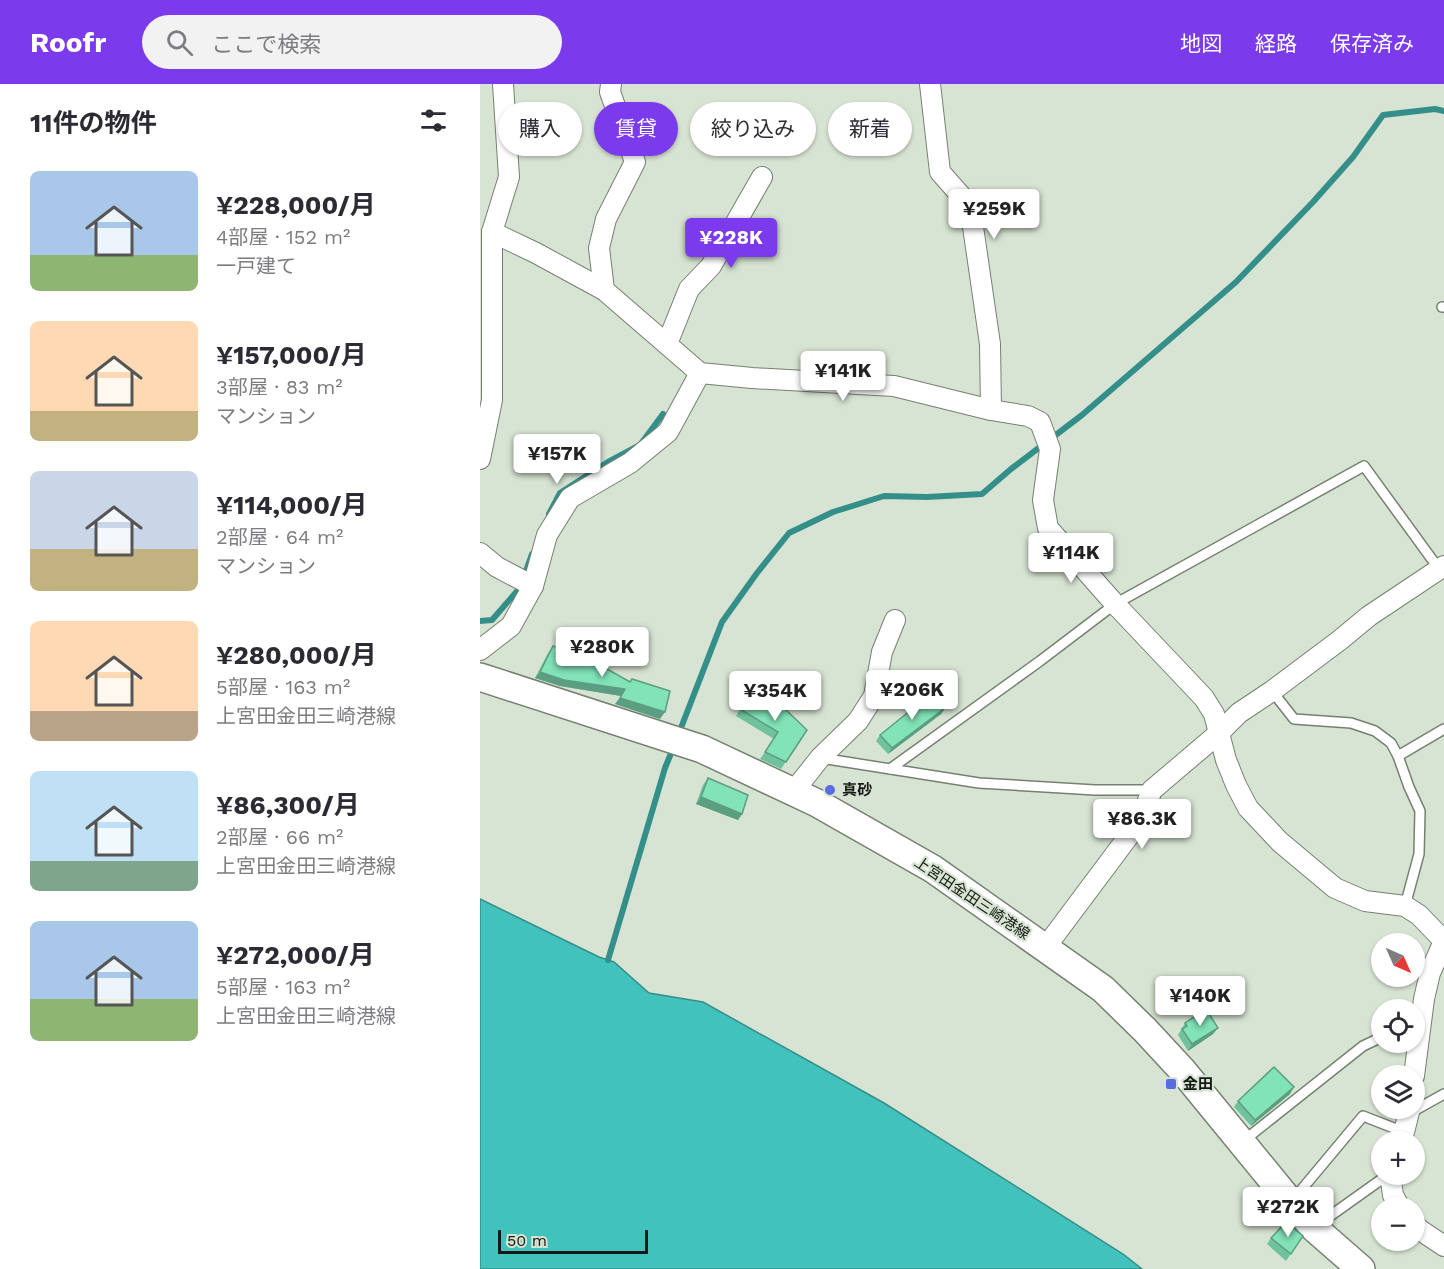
<!DOCTYPE html>
<html lang="ja">
<meta charset="utf-8">
<style>
:root{--surface:#fff;--page:#f2f2f3;--text:#2b2b33;--muted:#7c7c81;--accent:#7c3aed}
body{margin:0;font-family:"Work Sans","Noto Sans JP",sans-serif;background:var(--page);color:var(--text);height:100vh;display:flex;flex-direction:column;font-size:22px;white-space:nowrap}
*{box-sizing:border-box;margin:0}
p{font-size:20px;color:var(--muted)}
.icon{flex:none;width:33px;height:33px;fill:none;stroke:currentColor;stroke-width:2;stroke-linecap:round;stroke-linejoin:round}
.map{position:relative;flex:1;overflow:hidden}
.sheet{display:flex;flex-direction:column;background:var(--surface);width:480px}
.sheet>*{flex:none}
.guide{position:absolute;left:18px;top:18px;width:570px;height:54px;display:flex;gap:12px}
.needle{width:39px;rotate:135deg}
.buttons{position:absolute;left:891px;top:849px;display:grid;gap:12px}
.buttons a{display:grid;place-items:center;width:54px;height:54px;border-radius:50%;background:var(--surface);box-shadow:0 2px 4px #0004;font-size:30px}
.scale{position:absolute;left:18px;bottom:15px;width:150px;box-sizing:border-box;padding-left:6px;border:3px solid #141812;border-top:0;font-size:16px;line-height:21px;white-space:nowrap;color:#141812;-webkit-text-stroke:4px #d8e4d3;paint-order:stroke}
.price{position:absolute;translate:-50% -51px;padding:0 14px;border-radius:6px;background:#fff;color:#222;font-size:20px;line-height:39px;filter:drop-shadow(0 2px 3px #0008)}
.price::after{content:'';position:absolute;left:50%;top:36px;width:18px;height:14px;margin-left:-9px;background:inherit;clip-path:polygon(0 0,100% 0,50% 100%)}
.price.active{background:var(--accent);color:#fff}
ul{padding:0;list-style:none}
li{display:flex;align-items:center;gap:18px;height:150px;padding:0 30px}
li span{display:grid;place-items:center;flex:none;width:168px;height:120px;border-radius:9px;color:#555}
li>.icon{margin-inline-start:auto}
span .icon{width:72px;height:72px;fill:#fffc;stroke-width:1}
li b{font-size:26px}
h2{display:flex;justify-content:space-between;align-items:center;height:72px;padding:0 30px;font-size:26px}
.tag{padding:0 21px;border-radius:27px;background:var(--surface);box-shadow:0 2px 4px #0004;font-size:21px;line-height:54px}
.tag.active{background:var(--accent);color:#fff}
header{display:flex;align-items:center;gap:36px;box-sizing:border-box;height:84px;padding:0 30px;background:var(--accent);color:#fff}
header strong{font-size:28px}
nav{display:flex;gap:33px;margin-inline-start:auto;font-size:21px}
.search{width:420px;height:54px;background:var(--page);display:flex;align-items:center;gap:15px;box-sizing:border-box;padding:0 21px;border-radius:33px;color:var(--muted);font-size:22px}
main{display:flex;flex:1;min-height:0}
.map>svg:first-child{display:block}
.water{fill:#42c2bd;stroke:#348f8a;stroke-width:1.5}
.lines{fill:none;stroke-linecap:round;stroke-linejoin:round}
.stream{stroke:#348f8a;stroke-width:6}
.service-casing{stroke:#758071;stroke-width:12}
.minor-casing{stroke:#758071;stroke-width:22}
.secondary-casing{stroke:#758071;stroke-width:30}
.service{stroke:#fff;stroke-width:9}
.minor{stroke:#fff;stroke-width:20}
.secondary{stroke:#fff;stroke-width:27}
.wall{fill:#70c29e}
.shaded-wall{fill:#5b9e81}
.building{fill:#82e2b8;stroke:#5b9e81;stroke-width:1.5}
.poi-dot{fill:#596ce2;stroke:#d8e4d3;stroke-width:2}
.labels{text-anchor:middle;stroke-width:4.5;stroke-linejoin:round;paint-order:stroke}
.poi-label{font-size:15px;font-weight:bold;fill:#141812;stroke:#d8e4d3;text-anchor:start}
.street-label{font-size:15px;fill:#141812;stroke:#d8e4d3}
</style>
<header>
<strong>Roofr</strong>
<div class="search"><svg class="icon" aria-label="search" viewBox="0 0 24 24"><circle cx="10" cy="10" r="6"/><path d="M15 15l6 6"/></svg>ここで検索</div>
<nav><a>地図</a><a>経路</a><a>保存済み</a></nav>
</header>
<main>
<section class="sheet">
<h2>11件の物件<svg class="icon" aria-label="filters" viewBox="0 0 24 24"><path d="M4 7h16M4 17h16"/><circle cx="9" cy="7" r="2"/><circle cx="15" cy="17" r="2"/></svg></h2>
<ul>
<li><span style="background:linear-gradient(#a9c7e8 70%,#8fb573 0)"><svg class="icon" aria-label="home" viewBox="0 0 24 24"><path d="M3 11l9-7 9 7M6 9v11h12V9"/></svg></span><div><b>¥228,000/月</b><p>4部屋 · 152 m²</p><p>一戸建て</p></div></li>
<li><span style="background:linear-gradient(#ffd9b3 75%,#c2b280 0)"><svg class="icon" aria-label="home" viewBox="0 0 24 24"><path d="M3 11l9-7 9 7M6 9v11h12V9"/></svg></span><div><b>¥157,000/月</b><p>3部屋 · 83 m²</p><p>マンション</p></div></li>
<li><span style="background:linear-gradient(#c9d6e8 65%,#c2b280 0)"><svg class="icon" aria-label="home" viewBox="0 0 24 24"><path d="M3 11l9-7 9 7M6 9v11h12V9"/></svg></span><div><b>¥114,000/月</b><p>2部屋 · 64 m²</p><p>マンション</p></div></li>
<li><span style="background:linear-gradient(#ffd9b3 75%,#b9a48a 0)"><svg class="icon" aria-label="home" viewBox="0 0 24 24"><path d="M3 11l9-7 9 7M6 9v11h12V9"/></svg></span><div><b>¥280,000/月</b><p>5部屋 · 163 m²</p><p>上宮田金田三崎港線</p></div></li>
<li><span style="background:linear-gradient(#bfe0f5 75%,#7fa58c 0)"><svg class="icon" aria-label="home" viewBox="0 0 24 24"><path d="M3 11l9-7 9 7M6 9v11h12V9"/></svg></span><div><b>¥86,300/月</b><p>2部屋 · 66 m²</p><p>上宮田金田三崎港線</p></div></li>
<li><span style="background:linear-gradient(#a9c7e8 65%,#8fb573 0)"><svg class="icon" aria-label="home" viewBox="0 0 24 24"><path d="M3 11l9-7 9 7M6 9v11h12V9"/></svg></span><div><b>¥272,000/月</b><p>5部屋 · 163 m²</p><p>上宮田金田三崎港線</p></div></li>
</ul>
</section>
<div class="map">
<svg width="964" height="1185" viewBox="0 0 964 1185">
<rect width="100%" height="100%" fill="#d8e4d3"/>
<polygon class="water" points="0,815 119,873 134,878 169,909 223,918 404,1019 643,1170 662,1185 0,1185"/>
<g class="lines">
<g class="stream">
<polyline points="69,430 80,409 128,378 160,361 183,330"/>
<polyline points="46,487 52,470"/>
<polyline points="0,537 12,536 38,506"/>
<polyline points="199,649 242,538 277,489 309,449 353,428 404,412 447,413 502,410 531,385 602,331 756,198 833,118 873,73 903,31 955,25 964,27"/>
<polyline points="128,876 185,684 194,662"/>
</g>
<defs>
<g id="service">
<polyline points="962,223 964,223"/>
<polyline points="792,607 814,635 871,639 895,647 911,659 918,672 929,703 940,727 939,770 925,822"/>
<polyline points="918,672 964,645"/>
<polyline points="341,674 499,699 615,706 672,706"/>
<polyline points="410,685 560,577 635,520 884,382 959,485"/>
<polyline points="930,1029 964,1010"/>
<polyline points="762,1058 883,962 902,953"/>
<polyline points="815,1117 822,1105 883,1032 924,1048"/>
<polyline points="836,1142 909,1090"/>
</g>
<g id="minor">
<polyline points="450,0 460,88 490,122 510,260 511,326"/>
<polyline points="12,148 56,169 124,206 220,289 272,294 414,302 511,326 548,332 560,338 570,365 563,416 568,444 635,520 724,614 734,630 746,676 756,701 768,724 800,758 855,804 885,817 925,822 939,831 964,857"/>
<polyline points="124,206 119,164 126,135 155,78 130,8 131,0"/>
<polyline points="187,260 209,205 231,182 282,93"/>
<polyline points="0,375 12,316 12,148 29,93 23,0"/>
<polyline points="0,469 17,483 53,502"/>
<polyline points="0,566 31,542 53,502 67,451 90,414 150,379 188,348 220,289"/>
<polyline points="313,708 340,674 378,637 394,612 402,568 415,536"/>
<polyline points="565,864 660,737 672,706 738,650 759,629 792,607 860,556 889,532 964,482"/>
<polyline points="934,992 944,915 950,889 964,857"/>
<polyline points="920,1058 924,1048 930,1024"/>
<polyline points="910,1090 913,1111 920,1124"/>
<polyline points="934,1140 940,1146 964,1162"/>
</g>
<polyline id="secondary" points="0,593 222,665 337,719 453,785 623,905 665,946 703,987 812,1120 834,1144 881,1185"/>
</defs>
<use href="#service" class="service-casing"/>
<use href="#minor" class="minor-casing"/>
<use href="#secondary" class="secondary-casing"/>
<use href="#service" class="service"/>
<use href="#minor" class="minor"/>
<use href="#secondary" class="secondary"/>
</g>
<g class="wall">
<polygon points="73,562 98,570 99,569 180,635 135,620 141,612 80,602 55,594 68,569"/>
<polygon points="276,599 327,646 301,685 280,675 294,655 256,632"/>
<polygon points="465,624 461,630 408,670 396,657 400,651"/>
<polygon points="228,694 262,730 258,736 216,720 223,701"/>
<polygon points="705,939 733,950 708,967 698,951"/>
<polygon points="810,1010 771,1042 754,1023 758,1017"/>
<polygon points="823,1152 806,1177 787,1160 791,1154"/>
</g>
<g class="shaded-wall">
<polygon points="60,588 145,605 141,612 80,602 55,594"/>
<polygon points="140,614 185,628 180,635 135,620"/>
<polygon points="465,624 461,630 408,670 412,664"/>
<polygon points="221,713 262,730 258,736 216,720"/>
<polygon points="738,944 733,950 708,967 712,960"/>
<polygon points="814,1003 810,1010 771,1042 775,1036"/>
</g>
<g class="building">
<polygon points="73,562 99,571 99,569 150,598 152,595 190,607 185,628 140,614 145,605 84,596 60,588"/>
<polygon points="276,599 307,621 304,624 327,646 306,678 285,668 298,648 260,625"/>
<polygon points="451,610 465,624 412,664 400,651"/>
<polygon points="228,694 268,711 262,730 221,713"/>
<polygon points="726,925 738,944 712,960 702,945 707,942 705,939"/>
<polygon points="794,983 814,1003 775,1036 758,1017"/>
<polygon points="806,1138 823,1152 811,1170 791,1154"/>
</g>
<g class="poi-dot">
<circle cx="350" cy="706" r="6"/>
<rect x="685" y="994" width="12" height="12" rx="3"/>
</g>
<g class="labels">
<g class="poi-label">
<text x="362" y="711">真砂</text>
<text x="703" y="1005">金田</text>
</g>
<g class="street-label">
<text transform="translate(492 814) rotate(34)" y="5">上宮田金田三崎港線</text>
</g>
</g>
</svg>
<div class="buttons">
<a><svg class="needle" viewBox="-14 -14 28 28"><path d="M0-13l5 13h-10z" fill="#e53935"/><path d="M0 13l5-13h-10z" fill="#7c7c81"/></svg></a>
<a><svg class="icon" aria-label="locate" viewBox="0 0 24 24"><circle cx="12" cy="12" r="6"/><path d="M12 2v4M12 18v4M2 12h4M18 12h4"/></svg></a>
<a><svg class="icon" aria-label="layers" viewBox="0 0 24 24"><path d="M12 4l9 5-9 5-9-5zM3 14l9 5 9-5"/></svg></a>
<a>+</a>
<a>−</a>
</div>
<div class="scale">50 m</div>
<b class="price" style="left:514px;top:156px">¥259K</b>
<b class="price active" style="left:251px;top:185px">¥228K</b>
<b class="price" style="left:363px;top:318px">¥141K</b>
<b class="price" style="left:77px;top:401px">¥157K</b>
<b class="price" style="left:591px;top:500px">¥114K</b>
<b class="price" style="left:122px;top:594px">¥280K</b>
<b class="price" style="left:432px;top:637px">¥206K</b>
<b class="price" style="left:295px;top:638px">¥354K</b>
<b class="price" style="left:662px;top:766px">¥86.3K</b>
<b class="price" style="left:720px;top:943px">¥140K</b>
<b class="price" style="left:808px;top:1154px">¥272K</b>
<div class="guide">
<a class="tag">購入</a>
<a class="tag active">賃貸</a>
<a class="tag">絞り込み</a>
<a class="tag">新着</a>
</div>
</div>
</main>
